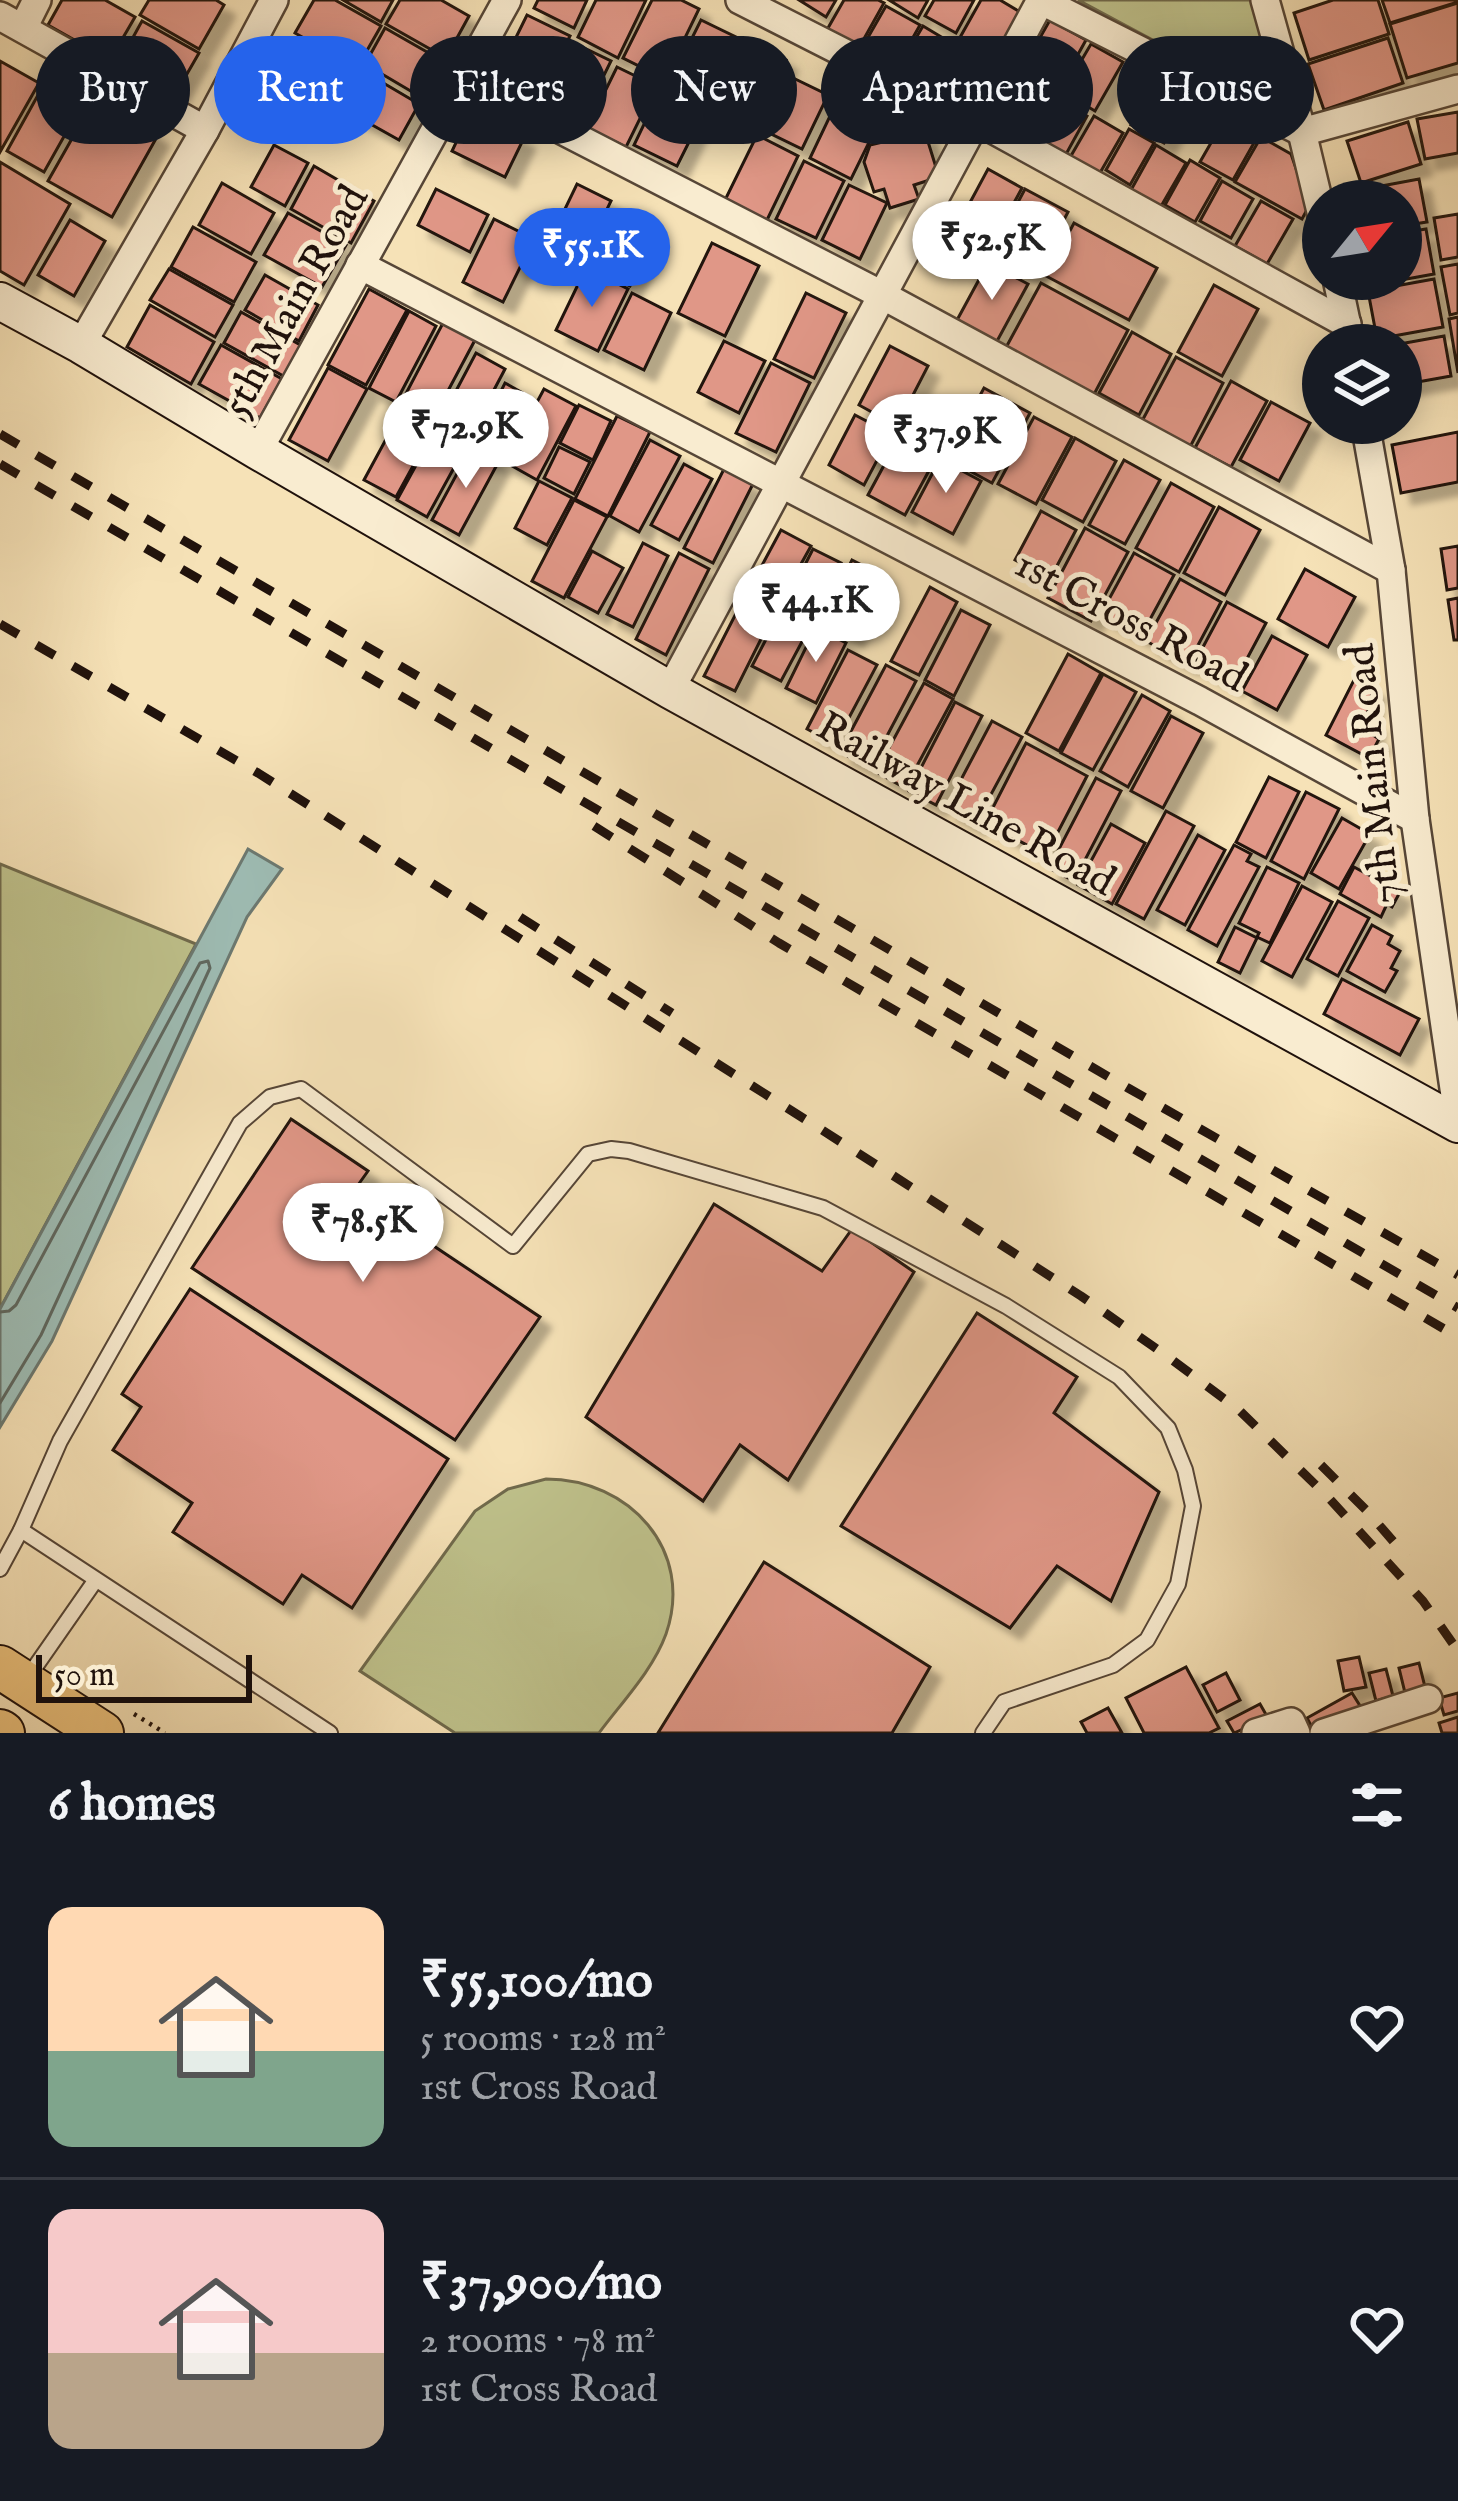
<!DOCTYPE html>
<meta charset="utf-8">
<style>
:root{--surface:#171b24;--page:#20242c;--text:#f1f3f6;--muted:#9ea1a6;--line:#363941;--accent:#2563eb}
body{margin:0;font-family:"IM FELL English",serif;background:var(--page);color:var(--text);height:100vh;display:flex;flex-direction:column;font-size:45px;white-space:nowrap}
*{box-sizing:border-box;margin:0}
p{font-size:39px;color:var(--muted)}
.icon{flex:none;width:66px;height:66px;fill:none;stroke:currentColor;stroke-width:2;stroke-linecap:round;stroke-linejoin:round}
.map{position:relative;height:1733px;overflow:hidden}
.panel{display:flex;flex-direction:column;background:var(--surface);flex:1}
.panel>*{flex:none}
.hud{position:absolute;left:36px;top:36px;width:1386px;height:108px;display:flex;gap:24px}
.needle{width:78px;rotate:60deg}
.fabs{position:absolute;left:1302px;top:180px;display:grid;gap:24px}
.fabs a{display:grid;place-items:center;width:120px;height:120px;border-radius:50%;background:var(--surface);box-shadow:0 6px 30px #0003;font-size:60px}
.scale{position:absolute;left:36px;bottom:30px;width:216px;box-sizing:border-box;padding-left:12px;border:6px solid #20120c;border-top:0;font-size:33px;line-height:42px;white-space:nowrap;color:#20120c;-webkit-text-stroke:9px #f9ecd0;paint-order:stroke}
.price{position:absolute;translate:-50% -102px;padding:0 27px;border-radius:42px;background:#fff;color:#222;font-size:39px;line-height:78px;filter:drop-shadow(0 3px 6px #0008)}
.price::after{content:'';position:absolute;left:50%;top:72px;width:36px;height:27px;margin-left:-18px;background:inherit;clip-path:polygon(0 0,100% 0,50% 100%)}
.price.current{background:var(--accent);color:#fff}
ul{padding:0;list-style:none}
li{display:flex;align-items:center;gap:36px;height:300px;padding:0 48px}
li+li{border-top:3px solid var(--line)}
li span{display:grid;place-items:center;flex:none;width:336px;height:240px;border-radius:24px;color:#555}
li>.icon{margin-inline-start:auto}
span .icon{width:144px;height:144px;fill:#fffc;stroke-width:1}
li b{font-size:51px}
h2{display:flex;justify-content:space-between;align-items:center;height:144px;padding:0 48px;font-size:51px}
.pill{padding:0 42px;border-radius:54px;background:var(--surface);box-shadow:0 6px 30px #0003;font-size:42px;line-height:108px}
.pill.current{background:var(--accent);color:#fff}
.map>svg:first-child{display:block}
.green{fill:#bfc28c;stroke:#706a4c;stroke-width:3}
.water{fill:#9ebdb5;stroke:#6c7971;stroke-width:3}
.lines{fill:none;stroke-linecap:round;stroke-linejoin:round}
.shore{stroke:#5f6860;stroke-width:3}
.building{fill:#e09787;stroke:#20120c;stroke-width:3;filter:url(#shadow)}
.service-casing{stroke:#564637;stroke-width:18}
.minor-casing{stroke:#564637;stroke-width:32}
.secondary-casing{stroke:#20120c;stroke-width:40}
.primary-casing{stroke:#20120c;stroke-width:46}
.path{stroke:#20120c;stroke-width:4.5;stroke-dasharray:3 6;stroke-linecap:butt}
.service{stroke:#f9ecd0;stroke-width:14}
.minor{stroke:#f9ecd0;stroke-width:27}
.secondary{stroke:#f9ecd0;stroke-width:36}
.primary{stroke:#ebc17c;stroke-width:42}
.rail{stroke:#20120c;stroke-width:9;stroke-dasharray:21 21;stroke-linecap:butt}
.labels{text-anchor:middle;stroke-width:10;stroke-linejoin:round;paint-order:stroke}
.street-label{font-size:42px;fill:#20120c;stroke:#f9ecd0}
</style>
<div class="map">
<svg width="1458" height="1733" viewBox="0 0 1458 1733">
<defs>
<filter id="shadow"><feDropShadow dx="11" dy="11" stdDeviation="3" flood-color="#0004"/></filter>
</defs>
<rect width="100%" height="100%" fill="#f6e2b7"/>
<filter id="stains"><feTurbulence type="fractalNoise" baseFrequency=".00167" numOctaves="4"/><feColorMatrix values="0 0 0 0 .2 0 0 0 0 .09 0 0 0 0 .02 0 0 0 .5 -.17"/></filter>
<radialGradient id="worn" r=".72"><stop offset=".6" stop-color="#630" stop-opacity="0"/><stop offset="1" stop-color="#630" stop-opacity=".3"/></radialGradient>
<g class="green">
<polygon points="1078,0 1254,0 1285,111"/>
<polygon points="0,864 196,944 0,1309"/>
<path d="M546,1479C629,1479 695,1550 666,1634C653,1670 622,1702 599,1733H455L360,1671L475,1511L508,1489Z"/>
</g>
<polygon class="water" points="248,849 282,869 247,917 52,1341 0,1427 0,1309"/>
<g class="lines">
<polyline class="shore" points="0,1312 9,1311 16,1305 200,963 208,961 210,968 41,1335 0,1403"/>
</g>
<g class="building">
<polygon points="62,0 105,0 135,17 110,60 48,25"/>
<polygon points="149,0 216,0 224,5 199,49 140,15"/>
<polygon points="314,0 335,0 381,26 357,68 295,33"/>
<polygon points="343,0 393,0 381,22"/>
<polygon points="400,0 441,0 469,16 446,58 386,24"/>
<polygon points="538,0 587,0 574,28 534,8"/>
<polygon points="596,0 646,0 618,58 578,37"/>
<polygon points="652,0 681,0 699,9 665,79 623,58"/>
<polygon points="799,0 836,0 826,17"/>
<polygon points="844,0 878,0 884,3 856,53 824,35"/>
<polygon points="889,0 928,0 918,18"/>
<polygon points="934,0 974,0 956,33 925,16"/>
<polygon points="981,0 1000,0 1020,12 992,61 958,41"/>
<polygon points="1333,0 1378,0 1389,34 1309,60 1294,13"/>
<polygon points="1382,0 1458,0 1458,2 1390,23"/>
<polygon points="1458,3 1458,63 1407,78 1390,24"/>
<polygon points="886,6 920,25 893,73 859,53"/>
<polygon points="527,15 570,36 535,105 493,84"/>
<polygon points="701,20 740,39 710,102 670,82"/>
<polygon points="1050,20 1086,40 1057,92 1021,71"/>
<polygon points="142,21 199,53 176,93 120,61"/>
<polygon points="923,26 953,44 928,90 896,72"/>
<polygon points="385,28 434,56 414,93 365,64"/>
<polygon points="1388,38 1403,83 1324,110 1308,64"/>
<polygon points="747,41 786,60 753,127 715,108"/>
<polygon points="572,42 611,61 577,130 539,111"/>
<polygon points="296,43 351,75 330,113 275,81"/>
<polygon points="1091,44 1123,62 1095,111 1063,92"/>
<polygon points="956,47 994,68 971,110 933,88"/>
<polygon points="0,61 39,83 0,152"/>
<polygon points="617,67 656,86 626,147 587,128"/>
<polygon points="363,71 419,104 399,140 342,108"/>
<polygon points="789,76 828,95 802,149 763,130"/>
<polygon points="1156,81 1188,100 1164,143 1131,125"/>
<polygon points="1028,82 1087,116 1065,156 1005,121"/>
<polygon points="43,86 80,108 44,172 7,151"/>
<polygon points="661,89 705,110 677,166 634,145"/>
<polygon points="840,95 882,116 851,179 810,158"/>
<polygon points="95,98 158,135 112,217 48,181"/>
<polygon points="471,111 524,138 505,177 452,151"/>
<polygon points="1458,112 1458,153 1425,159 1417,119"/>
<polygon points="1227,115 1259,134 1233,180 1200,162"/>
<polygon points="1094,116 1123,133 1097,178 1068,161"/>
<polygon points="1408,122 1421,164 1361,183 1347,141"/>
<polygon points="1129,129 1154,143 1130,185 1106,170"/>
<polygon points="925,132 939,177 914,185 919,199 890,208 884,189 874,192 864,162 870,145"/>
<polygon points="757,135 798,156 767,220 725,200"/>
<polygon points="1261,137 1291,154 1309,206 1302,219 1235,182"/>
<polygon points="274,145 308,163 285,206 251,187"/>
<polygon points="1156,145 1186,163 1160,208 1131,190"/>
<polygon points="1190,160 1220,178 1195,222 1165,205"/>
<polygon points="804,161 844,181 816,238 776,219"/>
<polygon points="0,162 70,204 24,285 0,271"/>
<polygon points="314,166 374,201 351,243 291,209"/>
<polygon points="988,169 1022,188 986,254 952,236"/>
<polygon points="1419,179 1427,222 1401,226 1401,201 1362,201 1360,190"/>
<polygon points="1222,181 1253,199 1231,238 1200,221"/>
<polygon points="222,183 274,213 251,254 199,225"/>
<polygon points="577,184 611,201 584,257 550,240"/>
<polygon points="849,185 887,203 860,259 822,240"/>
<polygon points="436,189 488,215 470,252 418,225"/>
<polygon points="1025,189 1068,212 1034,276 991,253"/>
<polygon points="1261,201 1293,219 1267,264 1235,246"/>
<polygon points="288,213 346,245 322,287 264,255"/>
<polygon points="1458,214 1458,257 1441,260 1434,218"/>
<polygon points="494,219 534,239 503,302 463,282"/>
<polygon points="70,220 105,241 74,296 38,275"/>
<polygon points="1074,223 1157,268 1129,320 1046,276"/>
<polygon points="193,227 256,262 234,302 171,267"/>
<polygon points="1426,229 1434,274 1368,286 1367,279 1401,279 1401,233"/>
<polygon points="603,231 647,253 630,286 587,264"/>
<polygon points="712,243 759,266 725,336 678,313"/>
<polygon points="988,263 1028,284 996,343 956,322"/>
<polygon points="1458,264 1458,313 1450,315 1441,267"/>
<polygon points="586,268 628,289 598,351 556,330"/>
<polygon points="169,269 233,305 215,337 150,300"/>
<polygon points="265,275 318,305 299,341 245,310"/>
<polygon points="1434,279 1443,327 1377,339 1368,291"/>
<polygon points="1041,283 1128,330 1091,400 1003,353"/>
<polygon points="1214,285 1258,309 1222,376 1178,352"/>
<polygon points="369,289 407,310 366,385 328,365"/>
<polygon points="632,293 671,313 644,370 604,350"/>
<polygon points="806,293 846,313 814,378 774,359"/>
<polygon points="150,305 214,342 191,384 127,347"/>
<polygon points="409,311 436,326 396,402 369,388"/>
<polygon points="241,312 304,347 287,378 224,343"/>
<polygon points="1458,317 1458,373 1449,319"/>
<polygon points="443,323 475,340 433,419 401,403"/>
<polygon points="1132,332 1171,354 1139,415 1099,393"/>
<polygon points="1444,336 1451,376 1401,385 1401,345 1394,345"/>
<polygon points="724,341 765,361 739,413 698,392"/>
<polygon points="221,345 282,379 260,418 199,384"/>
<polygon points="890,346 928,366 897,426 859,405"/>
<polygon points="476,353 505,369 467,441 438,425"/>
<polygon points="1176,357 1223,383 1189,449 1141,423"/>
<polygon points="771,363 810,383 776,452 736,433"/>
<polygon points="328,368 367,389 328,461 289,440"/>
<polygon points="1231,381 1267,401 1231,467 1195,448"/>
<polygon points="505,383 530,397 503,450 478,437"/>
<polygon points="984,388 1030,413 992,483 946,458"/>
<polygon points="544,389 576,406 537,480 505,462"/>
<polygon points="1271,402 1310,423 1279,481 1240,460"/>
<polygon points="579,405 611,421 593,460 560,443"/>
<polygon points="404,406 436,424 396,497 364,480"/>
<polygon points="855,415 891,434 864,485 829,465"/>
<polygon points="617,416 650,432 608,516 575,499"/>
<polygon points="1034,417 1072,437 1036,504 998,484"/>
<polygon points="437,427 467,444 427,517 397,500"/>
<polygon points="902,432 939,452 905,515 868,495"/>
<polygon points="1458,432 1458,482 1401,493 1392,445"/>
<polygon points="1075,438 1116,461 1083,522 1042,500"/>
<polygon points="650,440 680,456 639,532 610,516"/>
<polygon points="472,446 499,461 459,535 432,520"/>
<polygon points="559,447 590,462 574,494 544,478"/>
<polygon points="940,459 981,481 953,534 912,512"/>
<polygon points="1124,460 1160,480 1125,544 1089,525"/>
<polygon points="684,464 712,479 679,540 651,525"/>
<polygon points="724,469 753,484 713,563 684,548"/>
<polygon points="539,481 572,498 547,545 515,528"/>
<polygon points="1171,483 1214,507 1179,572 1136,548"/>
<polygon points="574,500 607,517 564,598 532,581"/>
<polygon points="1219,507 1260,530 1225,595 1184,573"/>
<polygon points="1041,511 1076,530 1050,579 1015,560"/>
<polygon points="1085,528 1128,552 1091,621 1048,598"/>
<polygon points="781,530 811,546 782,598 753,582"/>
<polygon points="643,543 668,556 633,627 607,614"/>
<polygon points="1458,546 1458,588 1447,590 1441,549"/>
<polygon points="813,549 841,563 814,618 785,604"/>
<polygon points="592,551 623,568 598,613 568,597"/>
<polygon points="679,553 709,569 666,655 636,639"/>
<polygon points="1134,553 1174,575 1141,636 1101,614"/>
<polygon points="852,560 883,576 852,636 822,620"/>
<polygon points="1305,569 1355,597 1328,647 1278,619"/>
<polygon points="1180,579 1221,602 1188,664 1146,641"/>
<polygon points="930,587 957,602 919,675 891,661"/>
<polygon points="748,590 778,605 735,691 704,676"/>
<polygon points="1458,598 1458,640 1454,640 1448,600"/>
<polygon points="1227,602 1266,623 1233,685 1194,664"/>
<polygon points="783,607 812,623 781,681 752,666"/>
<polygon points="961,610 990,625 954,696 925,680"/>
<polygon points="816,627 846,643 816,703 786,688"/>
<polygon points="1272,636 1307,655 1277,710 1242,691"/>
<polygon points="848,650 877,665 835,744 807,729"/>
<polygon points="1068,654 1101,673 1059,751 1026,733"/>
<polygon points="886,665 916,681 870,768 840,752"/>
<polygon points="1103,674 1136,692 1093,770 1061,753"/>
<polygon points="1355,678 1375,689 1369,700 1373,702 1364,718 1375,724 1370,733 1379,739 1369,758 1326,735"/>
<polygon points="924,683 953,699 905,788 876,772"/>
<polygon points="1142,695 1170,711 1128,787 1100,771"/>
<polygon points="955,702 982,716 936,805 909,791"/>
<polygon points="1171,716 1203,733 1163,808 1131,791"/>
<polygon points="992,721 1022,737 975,824 946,808"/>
<polygon points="1026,743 1087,776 1046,855 985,823"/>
<polygon points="1269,777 1299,792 1266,858 1236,842"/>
<polygon points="1096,778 1121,791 1074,881 1049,868"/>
<polygon points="1306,792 1339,809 1304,879 1271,861"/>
<polygon points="1166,811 1194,826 1144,919 1116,904"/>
<polygon points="1342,818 1370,834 1339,889 1311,873"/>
<polygon points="1111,824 1145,843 1112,904 1078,885"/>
<polygon points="1198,835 1225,850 1185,925 1157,910"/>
<polygon points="1234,845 1251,854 1247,861 1259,867 1217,946 1188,930"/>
<polygon points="1267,867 1299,883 1270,943 1257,937 1259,933 1239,923"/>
<polygon points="1354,867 1400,892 1392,907 1387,904 1381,917 1340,894"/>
<polygon points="1302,886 1332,902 1292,977 1262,961"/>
<polygon points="1338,901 1369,918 1338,976 1307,959"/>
<polygon points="1372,925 1392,936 1388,944 1400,951 1391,968 1397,971 1385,992 1347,971"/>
<polygon points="1235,927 1257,938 1240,973 1218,962"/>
<polygon points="1342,979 1419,1019 1400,1055 1324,1014"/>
<polygon points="291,1119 368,1171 353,1192 540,1317 455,1440 192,1268"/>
<polygon points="714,1204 822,1271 852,1229 914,1272 788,1480 740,1445 703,1501 586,1417"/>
<polygon points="190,1289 448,1459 352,1608 302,1575 283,1604 173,1532 192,1503 113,1450 141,1407 122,1394"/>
<polygon points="977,1313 1077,1377 1054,1413 1159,1492 1111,1601 1057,1566 1010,1628 841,1526"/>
<polygon points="764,1562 930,1667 892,1733 658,1733"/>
<polygon points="1359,1657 1366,1687 1344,1691 1338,1661"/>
<polygon points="1419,1663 1427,1695 1407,1701 1399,1668"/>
<polygon points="1186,1667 1219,1728 1209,1733 1144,1733 1126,1698"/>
<polygon points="1386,1669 1393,1696 1376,1701 1369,1673"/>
<polygon points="1226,1673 1240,1700 1217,1712 1203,1685"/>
<polygon points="1352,1693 1362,1709 1315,1733 1307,1718"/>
<polygon points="1458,1693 1458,1711 1444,1715 1439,1698"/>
<polygon points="1260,1704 1268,1718 1234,1733 1227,1721"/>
<polygon points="1108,1708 1122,1733 1087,1733 1081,1722"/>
<polygon points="1458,1717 1458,1733 1442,1733 1439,1723"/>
</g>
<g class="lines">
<defs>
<g id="service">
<polyline points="21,1530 330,1733"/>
<polyline points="0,1569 21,1530 60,1441 240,1123 270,1097 301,1089 513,1246 588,1154 611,1149 629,1151 823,1208 1006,1306 1119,1377 1168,1428 1185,1470 1193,1506 1178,1584 1147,1640 1113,1665 1004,1702 983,1733"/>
<polyline points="26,1680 95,1581"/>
</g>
<g id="minor">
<polyline points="740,0 976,120 1347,324"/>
<polyline points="1040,0 1302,132 1458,89"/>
<polyline points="1265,0 1302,132 1323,220"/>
<polyline points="0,16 205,130"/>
<polyline points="23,28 37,0"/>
<polyline points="463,79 882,295 1391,570"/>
<polyline points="360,265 1200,701 1415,819"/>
<polyline points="1337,279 1351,345"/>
<polyline points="81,345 205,130 274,0"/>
<polyline points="1365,423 1391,570 1415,819 1458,1116"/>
<polyline points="258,451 507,0"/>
<polyline points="670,690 1041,0"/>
<polyline points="1256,1733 1291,1722 1296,1733"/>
<polyline points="1324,1733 1428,1699"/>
</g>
<polyline id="secondary" points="0,301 81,345 258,451 670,690 1458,1124"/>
<g id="primary">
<polyline points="0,1667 102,1733"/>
<polyline points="0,1731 3,1733"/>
</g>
</defs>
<use href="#service" class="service-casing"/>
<use href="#minor" class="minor-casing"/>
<use href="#secondary" class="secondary-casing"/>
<use href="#primary" class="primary-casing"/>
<polyline class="path" points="134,1714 165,1733"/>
<use href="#service" class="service"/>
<use href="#minor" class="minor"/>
<use href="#secondary" class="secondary"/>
<use href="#primary" class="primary"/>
<g class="rail">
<polyline points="0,434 1128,1088 1458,1275"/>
<polyline points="0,464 1458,1308"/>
<polyline points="0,624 258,773 822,1130 1081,1296 1167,1356 1239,1410 1328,1497 1423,1601 1458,1651"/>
<polyline points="594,826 779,943 1458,1337"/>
<polyline points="520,917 672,1013"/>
<polyline points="1321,1465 1366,1510 1407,1557"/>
</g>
</g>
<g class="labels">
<g class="street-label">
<text transform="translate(293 300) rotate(-61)" y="15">5th Main Road</text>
<text transform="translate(1132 619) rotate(28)" y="15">1st Cross Road</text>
<text transform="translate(1371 774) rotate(-96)" y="15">7th Main Road</text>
<text transform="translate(967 802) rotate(29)" y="15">Railway Line Road</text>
</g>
</g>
<rect width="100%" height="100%" filter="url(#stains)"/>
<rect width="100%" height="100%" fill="url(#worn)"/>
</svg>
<div class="fabs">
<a><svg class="needle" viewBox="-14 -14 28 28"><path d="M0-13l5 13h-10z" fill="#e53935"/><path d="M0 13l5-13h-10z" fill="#9ea1a6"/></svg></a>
<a><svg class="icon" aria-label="layers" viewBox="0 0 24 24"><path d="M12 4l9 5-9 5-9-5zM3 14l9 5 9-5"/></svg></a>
</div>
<div class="scale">50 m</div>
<b class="price" style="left:992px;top:303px">₹52.5K</b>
<b class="price current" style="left:592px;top:310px">₹55.1K</b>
<b class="price" style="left:466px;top:491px">₹72.9K</b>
<b class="price" style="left:946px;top:496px">₹37.9K</b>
<b class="price" style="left:816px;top:665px">₹44.1K</b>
<b class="price" style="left:363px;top:1285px">₹78.5K</b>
<div class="hud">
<a class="pill">Buy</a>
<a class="pill current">Rent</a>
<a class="pill">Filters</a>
<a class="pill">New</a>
<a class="pill">Apartment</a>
<a class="pill">House</a>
</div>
</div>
<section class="panel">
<h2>6 homes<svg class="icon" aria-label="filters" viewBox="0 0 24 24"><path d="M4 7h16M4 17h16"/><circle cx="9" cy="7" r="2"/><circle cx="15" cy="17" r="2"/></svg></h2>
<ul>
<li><span style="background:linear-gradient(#ffd9b3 60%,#7fa58c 0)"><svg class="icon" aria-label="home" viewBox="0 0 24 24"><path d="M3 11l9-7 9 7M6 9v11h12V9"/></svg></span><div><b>₹55,100/mo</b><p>5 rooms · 128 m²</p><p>1st Cross Road</p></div><svg class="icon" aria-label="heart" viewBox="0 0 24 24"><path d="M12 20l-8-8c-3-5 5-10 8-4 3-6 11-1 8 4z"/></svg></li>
<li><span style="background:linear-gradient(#f6c9c9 60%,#b9a48a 0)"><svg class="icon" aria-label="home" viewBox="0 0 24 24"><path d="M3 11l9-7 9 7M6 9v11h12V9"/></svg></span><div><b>₹37,900/mo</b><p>2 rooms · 78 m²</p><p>1st Cross Road</p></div><svg class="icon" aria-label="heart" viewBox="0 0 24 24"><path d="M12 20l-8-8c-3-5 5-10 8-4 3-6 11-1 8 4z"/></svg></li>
</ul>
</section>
